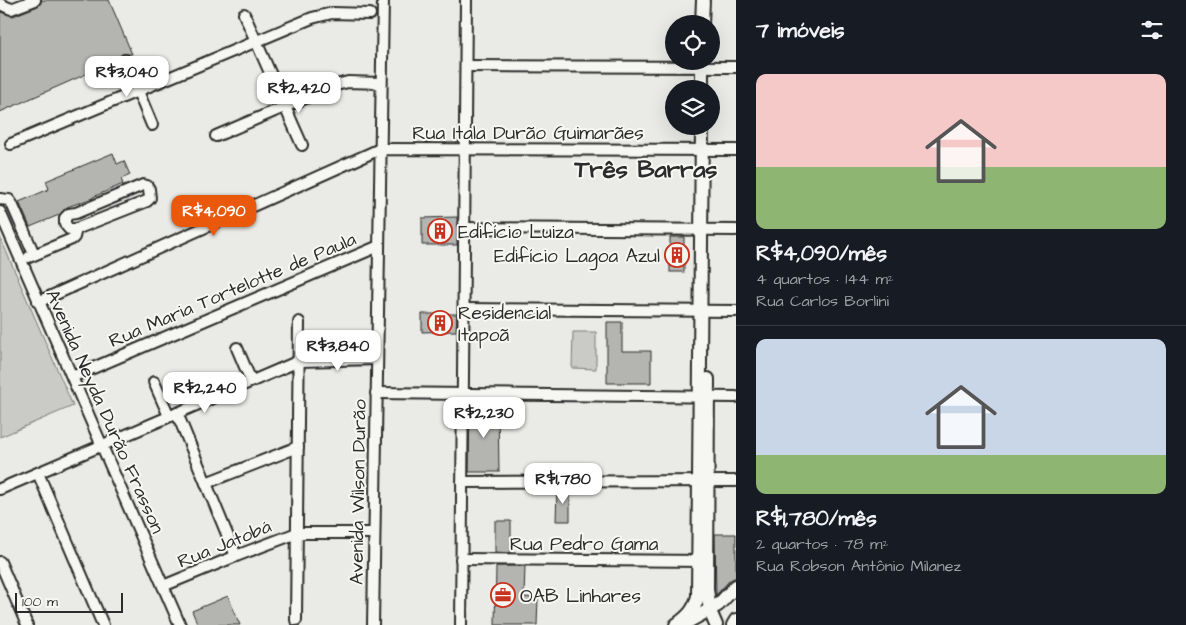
<!DOCTYPE html>
<html lang="pt">
<meta charset="utf-8">
<style>
:root{--surface:#171b24;--page:#20242c;--text:#f1f3f6;--muted:#9ea1a6;--line:#363941;--accent:#ea580c}
body{margin:0;font-family:"Architects Daughter",sans-serif;background:var(--page);color:var(--text);height:100vh;display:flex;flex-direction:column;font-size:19px;white-space:nowrap}
*{box-sizing:border-box;margin:0}
p{font-size:16px;color:var(--muted)}
.icon{flex:none;width:28px;height:28px;fill:none;stroke:currentColor;stroke-width:2;stroke-linecap:round;stroke-linejoin:round}
.map{position:relative;flex:1;overflow:hidden}
.drawer{display:flex;flex-direction:column;background:var(--surface);width:450px}
.drawer>*{flex:none}
.controls{position:absolute;left:665px;top:15px;display:grid;gap:10px}
.controls a{display:grid;place-items:center;width:55px;height:55px;border-radius:50%;background:var(--surface);box-shadow:0 5px 20px #0002;font-size:25px}
.scale{position:absolute;left:15px;bottom:12px;width:108px;box-sizing:border-box;padding-left:5px;border:2px solid #2b2b2b;border-top:0;font-size:14px;line-height:18px;white-space:nowrap;color:#2b2b2b;-webkit-text-stroke:4px #f6f6f2;paint-order:stroke}
.price{position:absolute;translate:-50% -42px;padding:0 11px;border-radius:10px;background:#fff;color:#222;font-size:16px;line-height:32px;filter:drop-shadow(0 1px 2px #0008)}
.price::after{content:'';position:absolute;left:50%;top:30px;width:15px;height:11px;margin-left:-8px;background:inherit;clip-path:polygon(0 0,100% 0,50% 100%)}
.price.current{background:var(--accent);color:#fff}
ul{padding:0;list-style:none}
li{display:grid;align-content:center;gap:10px;height:265px;padding:0 20px}
li+li{border-top:1px solid var(--line)}
li span{display:grid;place-items:center;height:155px;border-radius:10px;color:#555}
li>.icon{margin-inline-start:auto}
span .icon{width:90px;height:90px;fill:#fffc;stroke-width:1}
li b{font-size:21px}
h2{display:flex;justify-content:space-between;align-items:center;height:60px;padding:0 20px;font-size:21px}
main{display:flex;flex:1;min-height:0}
.map>svg:first-child{display:block}
.green{fill:#cacac7;stroke:#7a7a79}
.building{fill:#b4b4b1;stroke:#2b2b2b}
.lines{fill:none;stroke-linecap:round;stroke-linejoin:round}
.minor-casing{stroke:#2b2b2b;stroke-width:14}
.major-casing{stroke:#2b2b2b;stroke-width:16}
.minor{stroke:#f6f6f2;stroke-width:10}
.major{stroke:#f6f6f2;stroke-width:12}
.labels{text-anchor:middle;stroke-width:4;stroke-linejoin:round;paint-order:stroke}
.street-label{font-size:19px;fill:#2b2b2b;stroke:#f6f6f2}
.poi-label{font-size:19px;fill:#2b2b2b;stroke:#f6f6f2;text-anchor:start}
.district-label{font-size:24px;font-weight:bold;fill:#2b2b2b;stroke:#f6f6f2}
</style>
<main>
<div class="map">
<svg width="736" height="625" viewBox="0 0 736 625">
<rect width="100%" height="100%" fill="#eaeae6"/>
<filter id="ink" filterUnits="userSpaceOnUse"><feTurbulence type="fractalNoise" baseFrequency=".02" numOctaves="2"/><feDisplacementMap in="SourceGraphic" scale="10" xChannelSelector="R" yChannelSelector="G"/><feConvolveMatrix kernelMatrix="1 2 1 2 8 2 1 2 1" color-interpolation-filters="sRGB"/></filter>
<g filter="url(#ink)">
<g class="green">
<polygon points="0,237 73,406 0,437"/>
<polygon points="573,332 596,332 596,369 572,368"/>
</g>
<g class="building">
<polygon points="42,0 109,0 132,54 122,54 118,60 0,112 0,12 13,16 38,6"/>
<polygon points="113,153 117,164 124,161 130,175 121,179 123,184 93,197 93,198 67,207 59,215 30,227 19,202 49,189 46,181"/>
<polygon points="457,217 457,245 422,245 422,218"/>
<rect x="670" y="237" width="14" height="35"/>
<polygon points="422,314 457,314 456,331 422,332"/>
<polygon points="607,322 622,322 622,351 651,351 651,383 607,383"/>
<polygon points="470,405 498,406 499,472 469,472"/>
<polygon points="557,489 570,489 570,521 556,521"/>
<polygon points="495,521 511,521 511,553 495,552"/>
<polygon points="715,534 736,534 736,577 730,580 716,595"/>
<polygon points="496,566 525,566 524,597 538,598 537,625 495,625"/>
<polygon points="228,596 240,625 198,625 192,611"/>
</g>
<g class="lines">
<defs>
<g id="minor">
<polyline points="0,4 11,9 35,0"/>
<polyline points="244,14 302,145"/>
<polyline points="125,60 152,125"/>
<polyline points="466,66 736,67"/>
<polyline points="216,136 336,85 348,82 381,83"/>
<polyline points="11,144 312,18 332,13 370,14"/>
<polygon points="143,185 147,186 149,189 150,198 147,201 76,229 69,229 65,224 65,218 69,214 76,213"/>
<polyline points="0,199 9,200 12,204 34,254"/>
<polyline points="0,212 180,625"/>
<polyline points="464,228 736,230"/>
<polyline points="29,257 72,239 74,237 76,229"/>
<polyline points="38,302 380,149 736,150"/>
<polyline points="464,309 736,311"/>
<polyline points="237,348 251,381"/>
<polyline points="72,377 379,246"/>
<polyline points="154,382 169,416"/>
<polyline points="376,393 736,397"/>
<polyline points="177,413 236,556"/>
<polyline points="38,473 103,625"/>
<polyline points="462,482 736,481"/>
<polyline points="206,483 298,447"/>
<polyline points="0,489 299,361 377,359"/>
<polyline points="461,559 705,561"/>
<polyline points="0,562 27,625"/>
<polyline points="163,586 236,556 297,533 374,533"/>
<polyline points="296,620 299,322"/>
<polyline points="373,625 383,0"/>
<polyline points="461,625 466,0"/>
</g>
<g id="major">
<polyline points="702,24 703,0"/>
<polyline points="702,89 702,61"/>
<polyline points="708,379 707,589 710,611 716,625"/>
<polyline points="684,624 718,605 736,586"/>
<path d="M676,625C687,617 695,610 698,596L702,126"/>
<polyline points="733,625 736,620"/>
</g>
</defs>
<use href="#minor" class="minor-casing"/>
<use href="#major" class="major-casing"/>
<use href="#minor" class="minor"/>
<use href="#major" class="major"/>
</g>
</g>
<defs>
<symbol id="building-ring" viewBox="-11 -11 22 22"><circle r="9.5" fill="#f6f6f2" stroke="#c8321e" stroke-width="1.5"/><path d="M-4-6H4V6H1V3H-1V6H-4ZM-2.5-4.3h1.7v1.8h-1.7ZM.8-4.3h1.7v1.8H.8ZM-2.5-1h1.7V.8h-1.7ZM.8-1h1.7V.8H.8Z" fill="#c8321e"/></symbol>
<symbol id="office-ring" viewBox="-11 -11 22 22"><circle r="9.5" fill="#f6f6f2" stroke="#c8321e" stroke-width="1.5"/><path d="M-6-3h4V-5.5h4V-3h4V5H-6ZM-1-4.5V-3h2v-1.5ZM-6 0V1H6V0Z" fill="#c8321e"/></symbol>
</defs>
<g fill-rule="evenodd">
<use href="#building-ring" x="426" y="217" width="28" height="28"/>
<use href="#building-ring" x="663" y="241" width="28" height="28"/>
<use href="#building-ring" x="426" y="309" width="28" height="28"/>
<use href="#office-ring" x="489" y="581" width="28" height="28"/>
</g>
<g class="labels">
<g class="street-label">
<text x="528" y="139">Rua Itala Durão Guimarães</text>
<text transform="translate(232 289) rotate(-23)" y="7">Rua Maria Tortelotte de Paula</text>
<text transform="translate(106 411) rotate(66)" y="7">Avenida Neyda Durão Frasson</text>
<text transform="translate(357 492) rotate(-89)" y="7">Avenida Wilson Durão</text>
<text transform="translate(224 543) rotate(-22)" y="7">Rua Jatobá</text>
<text x="584" y="550">Rua Pedro Gama</text>
</g>
<g class="poi-label">
<text x="458" y="238">Edifício Luiza</text>
<text x="660" y="262" text-anchor="end">Edifício Lagoa Azul</text>
<text x="458" y="319">Residencial<tspan x="458" dy="22">Itapoã</tspan></text>
<text x="520" y="602">OAB Linhares</text>
</g>
<g class="district-label">
<text x="646" y="177">Três Barras</text>
</g>
</g>
</svg>
<div class="controls">
<a><svg class="icon" aria-label="locate" viewBox="0 0 24 24"><circle cx="12" cy="12" r="6"/><path d="M12 2v4M12 18v4M2 12h4M18 12h4"/></svg></a>
<a><svg class="icon" aria-label="layers" viewBox="0 0 24 24"><path d="M12 4l9 5-9 5-9-5zM3 14l9 5 9-5"/></svg></a>
</div>
<div class="scale">100 m</div>
<b class="price" style="left:127px;top:98px">R$3,040</b>
<b class="price" style="left:299px;top:114px">R$2,420</b>
<b class="price current" style="left:214px;top:237px">R$4,090</b>
<b class="price" style="left:338px;top:372px">R$3,840</b>
<b class="price" style="left:205px;top:414px">R$2,240</b>
<b class="price" style="left:484px;top:439px">R$2,230</b>
<b class="price" style="left:563px;top:505px">R$1,780</b>
</div>
<section class="drawer">
<h2>7 imóveis<svg class="icon" aria-label="filters" viewBox="0 0 24 24"><path d="M4 7h16M4 17h16"/><circle cx="9" cy="7" r="2"/><circle cx="15" cy="17" r="2"/></svg></h2>
<ul>
<li><span style="background:linear-gradient(#f6c9c9 60%,#8fb573 0)"><svg class="icon" aria-label="home" viewBox="0 0 24 24"><path d="M3 11l9-7 9 7M6 9v11h12V9"/></svg></span><div><b>R$4,090/mês</b><p>4 quartos · 144 m²</p><p>Rua Carlos Borlini</p></div></li>
<li><span style="background:linear-gradient(#c9d6e8 75%,#8fb573 0)"><svg class="icon" aria-label="home" viewBox="0 0 24 24"><path d="M3 11l9-7 9 7M6 9v11h12V9"/></svg></span><div><b>R$1,780/mês</b><p>2 quartos · 78 m²</p><p>Rua Robson Antônio Milanez</p></div></li>
</ul>
</section>
</main>
